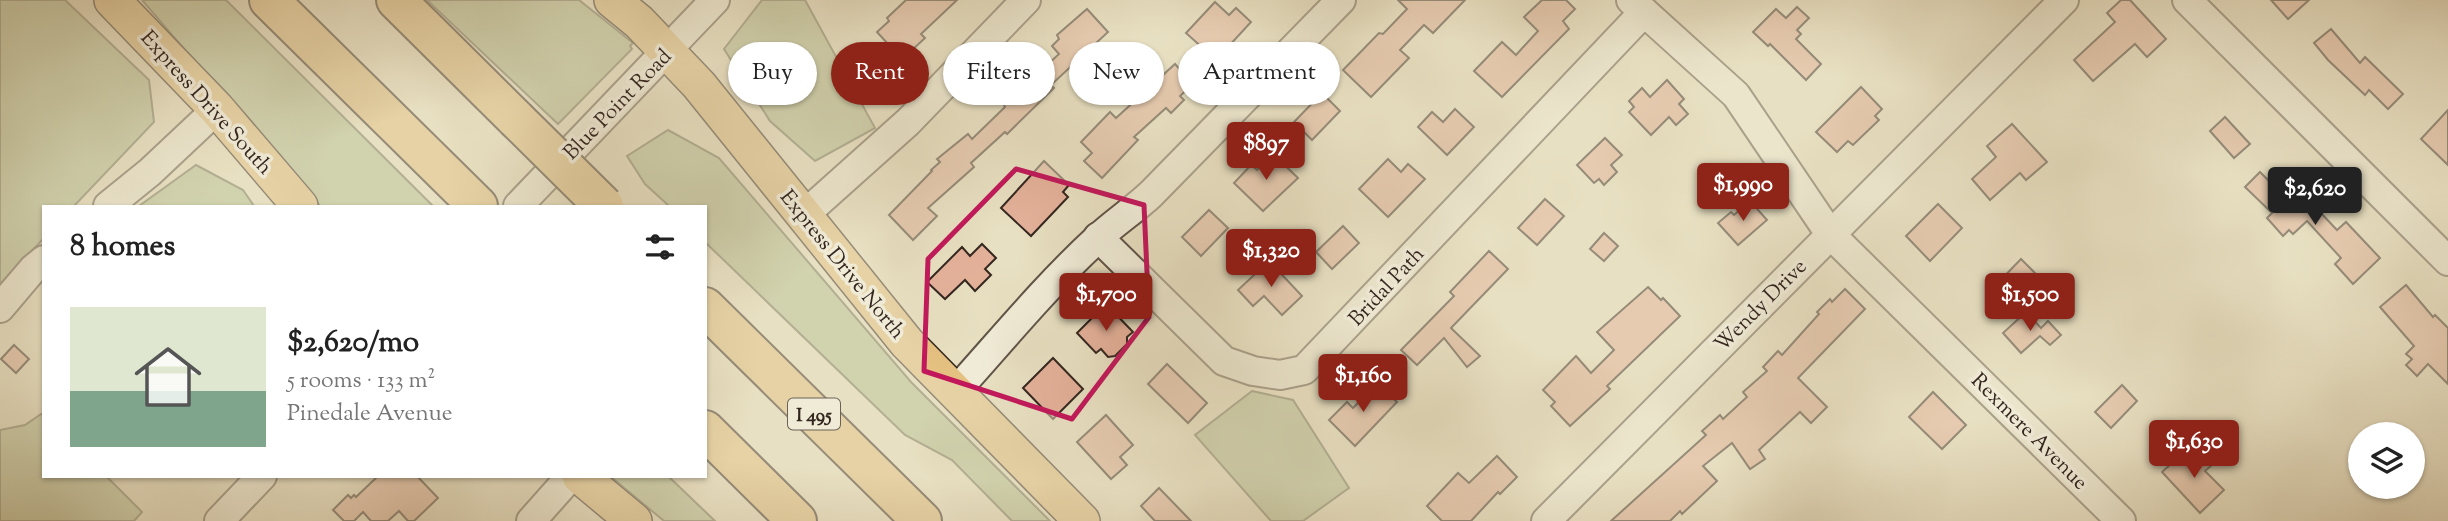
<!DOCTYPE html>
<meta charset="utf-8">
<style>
:root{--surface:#fff;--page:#f2f2f2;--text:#222;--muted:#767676;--line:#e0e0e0;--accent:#8f2418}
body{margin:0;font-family:"Sorts Mill Goudy",serif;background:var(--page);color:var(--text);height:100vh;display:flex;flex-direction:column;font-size:26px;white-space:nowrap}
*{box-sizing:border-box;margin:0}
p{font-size:23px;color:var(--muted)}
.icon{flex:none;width:38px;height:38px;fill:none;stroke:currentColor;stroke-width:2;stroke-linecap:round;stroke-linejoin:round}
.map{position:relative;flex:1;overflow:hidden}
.sheet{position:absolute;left:42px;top:205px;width:665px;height:273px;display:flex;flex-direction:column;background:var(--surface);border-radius:0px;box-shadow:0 2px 5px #0004}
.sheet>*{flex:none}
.banner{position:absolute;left:728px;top:42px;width:665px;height:63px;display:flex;gap:14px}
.fabs{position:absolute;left:2348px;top:422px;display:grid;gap:14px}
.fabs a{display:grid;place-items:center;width:77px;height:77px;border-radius:50%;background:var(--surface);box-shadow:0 2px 5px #0004;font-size:35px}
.price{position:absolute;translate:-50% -60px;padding:0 16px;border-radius:7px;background:var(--accent);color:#fff;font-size:23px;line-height:46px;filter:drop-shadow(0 2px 4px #0008)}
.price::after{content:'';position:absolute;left:50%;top:42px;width:21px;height:16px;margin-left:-10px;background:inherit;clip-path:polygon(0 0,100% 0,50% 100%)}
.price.on{background:#222;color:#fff}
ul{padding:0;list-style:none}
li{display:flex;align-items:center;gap:21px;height:175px;padding:0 28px}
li+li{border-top:2px solid var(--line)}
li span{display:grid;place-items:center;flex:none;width:196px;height:140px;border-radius:0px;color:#555}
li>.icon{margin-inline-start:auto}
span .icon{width:84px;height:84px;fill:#fffc;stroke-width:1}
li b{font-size:30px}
h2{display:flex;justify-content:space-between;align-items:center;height:84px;padding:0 28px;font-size:30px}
.pill{padding:0 24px;border-radius:32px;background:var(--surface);box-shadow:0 2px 5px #0004;font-size:24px;line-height:63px}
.pill.on{background:var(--accent);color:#fff}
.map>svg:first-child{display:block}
.green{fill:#b5c294;stroke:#74745a;stroke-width:2}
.building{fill:#e4b19a;stroke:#33261f;stroke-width:2}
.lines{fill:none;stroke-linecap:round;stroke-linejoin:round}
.minor-casing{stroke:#605448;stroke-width:32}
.major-casing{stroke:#33261f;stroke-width:38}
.highway-casing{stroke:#33261f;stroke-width:42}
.minor{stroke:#f0ebd7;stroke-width:28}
.major{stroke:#e4c081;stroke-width:35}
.highway{stroke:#e4c081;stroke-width:38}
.highway-bridge-casing{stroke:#33261f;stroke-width:42;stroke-linecap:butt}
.highway-bridge{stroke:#e4c081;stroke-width:38}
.marked{fill:none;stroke:#c2185b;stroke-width:5;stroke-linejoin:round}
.labels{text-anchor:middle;stroke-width:7;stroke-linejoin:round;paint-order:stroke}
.shield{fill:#f0ebd7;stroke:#6c6156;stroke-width:2}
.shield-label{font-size:19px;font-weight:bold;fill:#33261f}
.street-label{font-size:21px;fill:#33261f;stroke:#f0ebd7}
</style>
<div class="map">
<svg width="2448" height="521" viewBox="0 0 2448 521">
<rect width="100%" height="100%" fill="#e8e0c2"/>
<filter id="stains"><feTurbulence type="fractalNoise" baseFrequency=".00286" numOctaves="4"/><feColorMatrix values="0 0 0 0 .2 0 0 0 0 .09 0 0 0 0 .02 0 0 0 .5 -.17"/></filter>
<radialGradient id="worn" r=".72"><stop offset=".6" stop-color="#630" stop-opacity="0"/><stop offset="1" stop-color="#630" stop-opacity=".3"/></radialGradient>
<g class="green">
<polygon points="0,0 65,0 149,80 154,122 74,206 44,206 44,238 0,284"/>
<polygon points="142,0 226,0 433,206 320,206"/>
<polygon points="427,0 579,0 633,43 630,46 632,49 558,124"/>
<polygon points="762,0 805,0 875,128 815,161 770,121 724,49"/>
<polygon points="668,130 719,158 911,382 1050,521 1012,521 952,460 905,435 705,242 705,206 669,206 645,184 627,156"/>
<polygon points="196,165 243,190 254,206 139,206"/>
<polygon points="1252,391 1293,400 1349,488 1303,521 1271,521 1195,435"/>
<polygon points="41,414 44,415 44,476 106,476 142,512 134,521 0,521 0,430 25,425"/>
<polygon points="610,476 668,476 715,521 664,521"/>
</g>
<g class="building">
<polygon points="906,0 957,0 921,34 925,38 910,52 906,49 899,56 877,32 889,21 887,18"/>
<polygon points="1398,0 1465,0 1433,33 1424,25 1400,50 1409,58 1371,97 1343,70 1379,33 1383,34 1407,9"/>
<polygon points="1542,0 1566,0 1575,9 1563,21 1569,29 1502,97 1474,71 1502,42 1516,55 1538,31 1524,17"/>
<polygon points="2121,0 2130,0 2166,39 2147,57 2135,44 2093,81 2074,60 2115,22 2107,13"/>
<polygon points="2271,0 2309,0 2288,19"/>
<polygon points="1215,2 1229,15 1236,8 1251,22 1216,60 1186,33"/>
<polygon points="1797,7 1809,18 1797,30 1801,34 1796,39 1821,64 1806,80 1770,44 1768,46 1753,32 1776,9 1786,18"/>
<polygon points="1087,9 1108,32 1051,85 1054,88 1007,134 1005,132 971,163 974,167 928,208 937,216 913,240 889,215 932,171 931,170 940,162 937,159 968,134 972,139 1005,107 1003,103 1012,93 1028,77 1031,80 1059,54 1052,46 1059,39 1057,35"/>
<polygon points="2331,29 2360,63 2365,57 2403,94 2388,109 2369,90 2365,95 2328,60 2314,43"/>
<polygon points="1175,64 1193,84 1180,96 1184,100 1171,113 1166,108 1134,137 1138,140 1102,178 1084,161 1092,153 1081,142 1110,112 1116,118"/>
<polygon points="1667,80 1684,99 1679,104 1688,114 1676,125 1669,117 1651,135 1629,112 1634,107 1629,101 1642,88 1650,97"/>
<polygon points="1861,87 1882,109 1875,116 1879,120 1853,145 1848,141 1837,152 1816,132"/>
<polygon points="1322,93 1340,111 1312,140 1294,122"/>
<polygon points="1455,109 1474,127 1447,155 1418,127 1432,112 1443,122"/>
<polygon points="2448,110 2448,165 2421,139"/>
<polygon points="2225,117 2250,144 2234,158 2210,131"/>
<polygon points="2012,124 2047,162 2026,180 2020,173 1990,200 1972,179 1996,157 1987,146"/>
<polygon points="1605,138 1622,155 1611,165 1617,172 1604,185 1599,179 1594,183 1577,165"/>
<polygon points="1273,154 1298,178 1263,211 1234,183 1251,165 1257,170"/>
<polygon points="1388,159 1401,172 1408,164 1425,179 1388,217 1359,189"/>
<polygon points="1044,161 1069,185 1063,192 1068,197 1031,236 1001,208"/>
<polygon points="2260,172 2290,202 2301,192 2337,230 2346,222 2380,258 2353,284 2335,264 2341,258 2307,221 2293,234 2289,230 2283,236 2267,218 2272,213 2245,187"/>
<polygon points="1545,199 1564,216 1537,245 1518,228"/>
<polygon points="1750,201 1767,220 1738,245 1718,223 1731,212 1734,215"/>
<polygon points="1938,204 1962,228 1930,261 1906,236"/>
<polygon points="1209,210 1228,228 1201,256 1182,237"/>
<polygon points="1343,226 1359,243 1332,269 1316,252"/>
<polygon points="1604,233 1618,246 1604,261 1590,249"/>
<polygon points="982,244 996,258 985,269 991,275 975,291 965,280 945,299 927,282 962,247 970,256"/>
<polygon points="1489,251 1508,269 1451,328 1480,356 1467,367 1444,338 1417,365 1401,350 1454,296 1450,292"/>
<polygon points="2021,259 2039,277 2009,308 1991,290"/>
<polygon points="1269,261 1302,296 1282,315 1264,296 1253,306 1238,290"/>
<polygon points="2406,285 2433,317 2435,315 2448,328 2448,384 2428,364 2417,376 2406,365 2412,359 2406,354 2414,346 2380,307"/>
<polygon points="1648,287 1661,300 1663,298 1680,316 1607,386 1610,389 1570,426 1551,406 1555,402 1543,390 1576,356 1591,373 1614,350 1597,332"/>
<polygon points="1845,289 1865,309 1798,378 1827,407 1811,423 1800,412 1759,450 1765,459 1750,469 1732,443 1703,466 1717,481 1682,514 1680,511 1670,521 1611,521 1706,435 1702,431 1720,415 1723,419 1747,397 1743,392 1767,371 1763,367 1778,351 1782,355 1819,314 1817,312 1830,299 1832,302"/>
<polygon points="1106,304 1133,332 1127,337 1127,344 1115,356 1108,357 1101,349 1096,353 1077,333"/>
<polygon points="2026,312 2041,328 2048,321 2061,335 2050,345 2040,336 2021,353 2003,333"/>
<polygon points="14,345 29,359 16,373 1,359"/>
<polygon points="1053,358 1083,389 1053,419 1023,388"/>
<polygon points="1167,364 1207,403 1188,423 1148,384"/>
<polygon points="1377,383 1397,402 1355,446 1329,420 1347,402 1353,408"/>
<polygon points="2122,385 2137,401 2111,428 2095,412"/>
<polygon points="1933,392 1966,425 1942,449 1909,417"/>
<polygon points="1106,415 1133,445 1120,457 1127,465 1111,479 1077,442"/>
<polygon points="2197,450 2212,465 2205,471 2224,490 2200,513 2162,472 2183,453 2188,459"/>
<polygon points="1497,456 1517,477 1500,494 1498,492 1471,521 1442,521 1427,506 1458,473 1469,483"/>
<polygon points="378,476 417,476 438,498 414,521 408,521 399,511 388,521 371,521 363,512 354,521 344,521 333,510 348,495 351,498 354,495 356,497"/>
<polygon points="1159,488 1191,521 1155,521 1141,506"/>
</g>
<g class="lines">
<defs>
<g id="minor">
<polyline points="1631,0 1736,95 1830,234 2121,521"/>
<polyline points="2187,0 2448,261"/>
<polyline points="108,206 150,172 217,109"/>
<polyline points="518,206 715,0"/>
<polyline points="804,215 908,122 1026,0"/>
<polyline points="1098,237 1224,361 1253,371 1280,375 1304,370 1644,12"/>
<polyline points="0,308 33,269 44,260"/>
<path d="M954,393C1001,341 1046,286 1097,239C1114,223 1134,210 1151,194L1341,0"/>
<polyline points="219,521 262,476"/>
<polyline points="531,521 571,476"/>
<polyline points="1546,521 2064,0"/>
</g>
<g id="major">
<polyline points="112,0 217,109 300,206"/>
<polyline points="612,0 639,22 699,85 907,343 1082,521"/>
<polyline points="580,476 634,521"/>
</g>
<g id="highway">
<polyline points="269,0 478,206"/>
<polyline points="396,0 516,119"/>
<polyline points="705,307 922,521"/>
<polyline points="705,430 797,521"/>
</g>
</defs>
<use href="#minor" class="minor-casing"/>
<use href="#major" class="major-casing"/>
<use href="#highway" class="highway-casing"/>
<use href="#minor" class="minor"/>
<use href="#major" class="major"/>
<use href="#highway" class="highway"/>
<defs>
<polyline id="highway-bridge" points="516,119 604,206"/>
</defs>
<use href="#highway-bridge" class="highway-bridge-casing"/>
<use href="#highway-bridge" class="highway-bridge"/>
</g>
<path d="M0 0H2448V521H0ZM1016,169L1144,205L1149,317L1072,419L924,371L928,259Z" fill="#e8e0c2" fill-opacity=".55" fill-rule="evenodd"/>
<path class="marked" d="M1016,169L1144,205L1149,317L1072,419L924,371L928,259Z"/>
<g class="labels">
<rect class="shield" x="788" y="398.5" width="52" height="31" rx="5"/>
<g class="shield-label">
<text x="814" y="421">I 495</text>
</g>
<g class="street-label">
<text transform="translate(207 102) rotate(48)" y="7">Express Drive South</text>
<text transform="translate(617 104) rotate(-46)" y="7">Blue Point Road</text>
<text transform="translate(843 264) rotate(51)" y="7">Express Drive North</text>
<text transform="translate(1386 286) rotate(-47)" y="7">Bridal Path</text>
<text transform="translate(1760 305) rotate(-45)" y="7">Wendy Drive</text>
<text transform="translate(2030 431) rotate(45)" y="7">Rexmere Avenue</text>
</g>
</g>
<rect width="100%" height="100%" filter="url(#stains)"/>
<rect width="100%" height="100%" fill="url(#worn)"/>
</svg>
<div class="fabs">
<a><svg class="icon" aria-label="layers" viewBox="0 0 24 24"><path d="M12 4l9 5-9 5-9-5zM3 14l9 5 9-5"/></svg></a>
</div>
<b class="price" style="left:1266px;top:182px">$897</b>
<b class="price" style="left:1743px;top:223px">$1,990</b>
<b class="price on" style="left:2315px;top:227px">$2,620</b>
<b class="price" style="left:1271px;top:289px">$1,320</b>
<b class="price" style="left:1106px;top:333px">$1,700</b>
<b class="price" style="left:2030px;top:333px">$1,500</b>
<b class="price" style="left:1363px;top:414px">$1,160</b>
<b class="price" style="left:2194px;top:480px">$1,630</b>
<div class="banner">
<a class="pill">Buy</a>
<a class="pill on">Rent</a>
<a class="pill">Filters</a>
<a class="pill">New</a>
<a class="pill">Apartment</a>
</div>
<section class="sheet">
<h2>8 homes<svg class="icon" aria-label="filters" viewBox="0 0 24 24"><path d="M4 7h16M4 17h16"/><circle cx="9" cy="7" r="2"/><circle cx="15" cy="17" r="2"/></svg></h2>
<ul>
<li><span style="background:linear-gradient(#dfe7d0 60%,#7fa58c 0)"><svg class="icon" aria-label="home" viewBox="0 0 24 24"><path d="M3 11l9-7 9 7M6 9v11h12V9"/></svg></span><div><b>$2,620/mo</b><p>5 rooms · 133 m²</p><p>Pinedale Avenue</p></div></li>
</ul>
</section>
</div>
